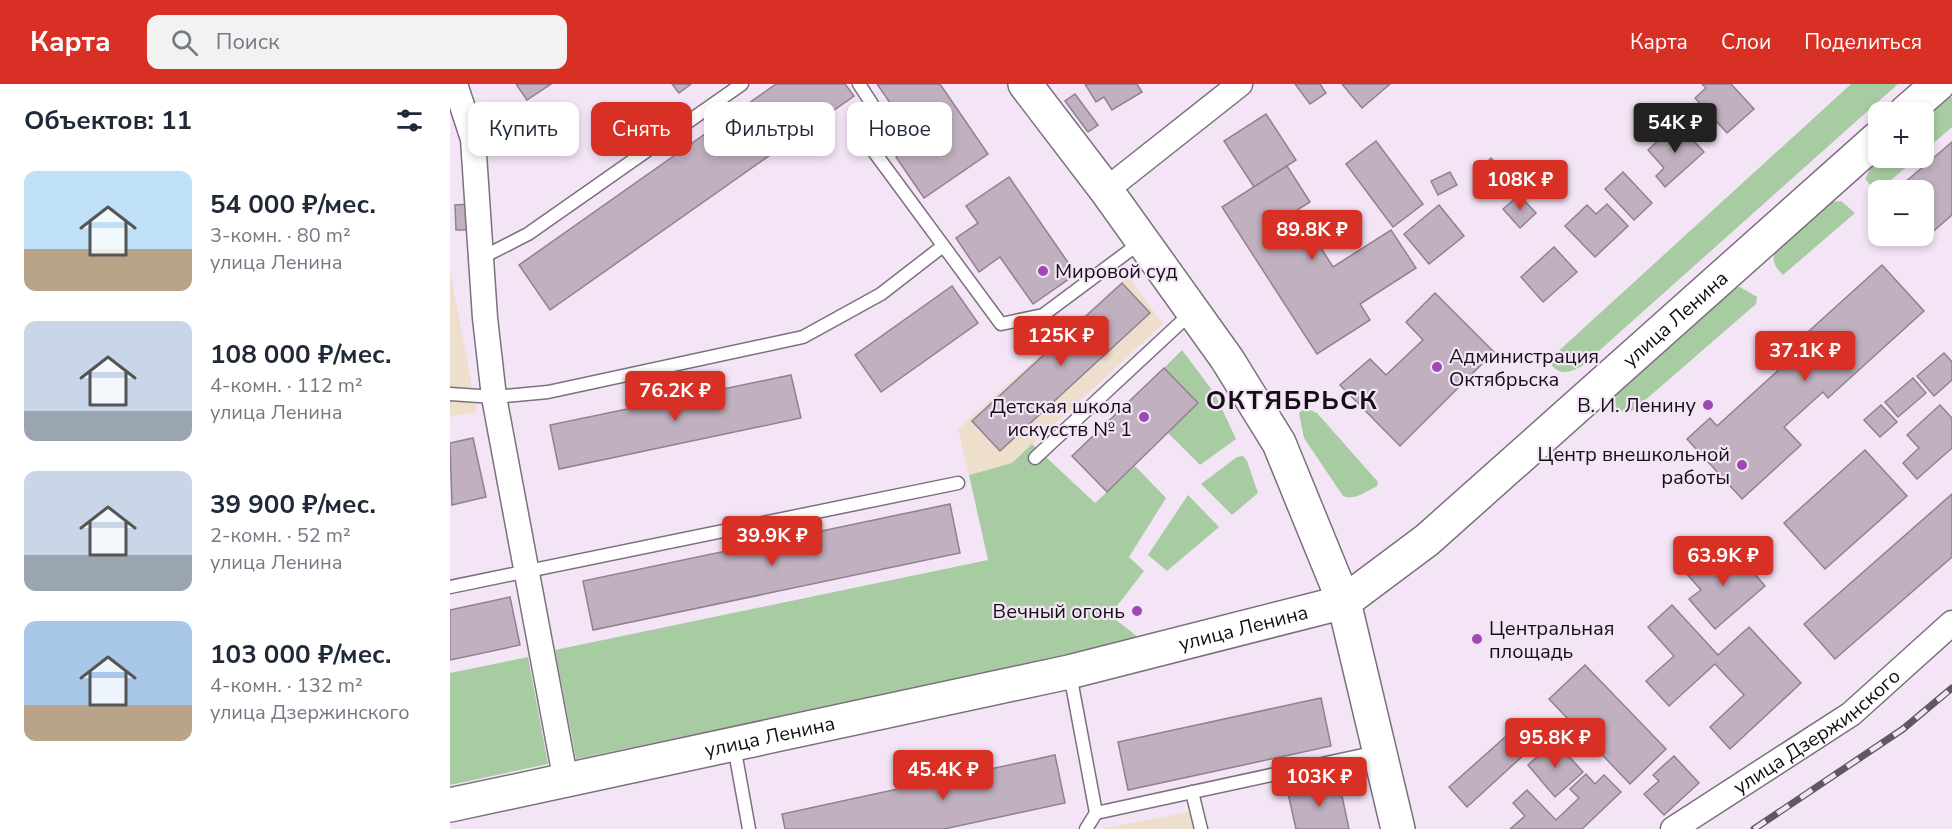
<!DOCTYPE html>
<html lang="ru">
<meta charset="utf-8">
<style>
:root{--surface:#fff;--page:#f2f2f3;--text:#1f2937;--muted:#747a83;--accent:#d93025}
body{margin:0;font-family:"Nunito Sans",sans-serif;background:var(--page);color:var(--text);height:100vh;display:flex;flex-direction:column;font-size:22px;white-space:nowrap}
*{box-sizing:border-box;margin:0}
p{font-size:20px;color:var(--muted)}
.icon{flex:none;width:33px;height:33px;fill:none;stroke:currentColor;stroke-width:2;stroke-linecap:round;stroke-linejoin:round}
.map{position:relative;flex:1;overflow:hidden}
.panel{display:flex;flex-direction:column;background:var(--surface);width:450px}
.panel>*{flex:none}
.banner{position:absolute;left:18px;top:18px;width:570px;height:54px;display:flex;gap:12px}
.buttons{position:absolute;left:1418px;top:18px;display:grid;gap:12px}
.buttons a{display:grid;place-items:center;width:66px;height:66px;border-radius:12px;background:var(--surface);box-shadow:0 3px 9px #0003;font-size:30px}
.price{position:absolute;translate:-50% -51px;padding:0 14px;border-radius:6px;background:var(--accent);color:#fff;font-size:20px;line-height:39px;filter:drop-shadow(0 2px 3px #0008)}
.price::after{content:'';position:absolute;left:50%;top:36px;width:18px;height:14px;margin-left:-9px;background:inherit;clip-path:polygon(0 0,100% 0,50% 100%)}
.price.current{background:#222;color:#fff}
ul{padding:0;list-style:none}
li{display:flex;align-items:center;gap:18px;height:150px;padding:0 24px}
li span{display:grid;place-items:center;flex:none;width:168px;height:120px;border-radius:12px;color:#555}
li>.icon{margin-inline-start:auto}
span .icon{width:72px;height:72px;fill:#fffc;stroke-width:1}
li b{font-size:26px}
h2{display:flex;justify-content:space-between;align-items:center;height:72px;padding:0 24px;font-size:26px}
.pill{padding:0 21px;border-radius:12px;background:var(--surface);box-shadow:0 3px 9px #0003;font-size:21px;line-height:54px}
.pill.current{background:var(--accent);color:#fff}
header{display:flex;align-items:center;gap:36px;box-sizing:border-box;height:84px;padding:0 30px;background:var(--accent);color:#fff}
header strong{font-size:28px}
nav{display:flex;gap:33px;margin-inline-start:auto;font-size:21px}
.search{width:420px;height:54px;background:var(--page);display:flex;align-items:center;gap:15px;box-sizing:border-box;padding:0 21px;border-radius:12px;color:var(--muted);font-size:22px}
main{display:flex;flex:1;min-height:0}
.map>svg:first-child{display:block}
.industrial{fill:#eedecc}
.green{fill:#a8cca2}
.building{fill:#c1b0bf;stroke:#91818f;stroke-width:1.5}
.lines{fill:none;stroke-linecap:round;stroke-linejoin:round}
.lane-casing{stroke:#7c6f7e;stroke-width:15}
.street-casing{stroke:#7c6f7e;stroke-width:27}
.secondary-casing{stroke:#7c6f7e;stroke-width:36}
.lane{stroke:#fff;stroke-width:12}
.street{stroke:#fff;stroke-width:24}
.secondary{stroke:#fff;stroke-width:33}
.rail-casing{stroke:#605761;stroke-width:7}
.rail{stroke:#f4e5f6;stroke-width:4.5;stroke-dasharray:14;stroke-linecap:butt}
.poi-dot{fill:#9e48b6;stroke:#f4e5f6;stroke-width:2}
.labels{text-anchor:middle;stroke-width:4.5;stroke-linejoin:round;paint-order:stroke}
.poi-label{font-size:20px;fill:#140f15;stroke:#f4e5f6;text-anchor:end}
.street-label{font-size:20px;fill:#140f15;stroke:#f4e5f6}
.district-label{font-size:26px;font-weight:bold;letter-spacing:1.5px;fill:#140f15;stroke:#f4e5f6}
</style>
<header>
<strong>Карта</strong>
<div class="search"><svg class="icon" aria-label="search" viewBox="0 0 24 24"><circle cx="10" cy="10" r="6"/><path d="M15 15l6 6"/></svg>Поиск</div>
<nav><a>Карта</a><a>Слои</a><a>Поделиться</a></nav>
</header>
<main>
<section class="panel">
<h2>Объектов: 11<svg class="icon" aria-label="filters" viewBox="0 0 24 24"><path d="M4 7h16M4 17h16"/><circle cx="9" cy="7" r="2"/><circle cx="15" cy="17" r="2"/></svg></h2>
<ul>
<li><span style="background:linear-gradient(#bfe0f5 65%,#b9a48a 0)"><svg class="icon" aria-label="home" viewBox="0 0 24 24"><path d="M3 11l9-7 9 7M6 9v11h12V9"/></svg></span><div><b>54 000 ₽/мес.</b><p>3-комн. · 80 m²</p><p>улица Ленина</p></div></li>
<li><span style="background:linear-gradient(#c9d6e8 75%,#9aa5b1 0)"><svg class="icon" aria-label="home" viewBox="0 0 24 24"><path d="M3 11l9-7 9 7M6 9v11h12V9"/></svg></span><div><b>108 000 ₽/мес.</b><p>4-комн. · 112 m²</p><p>улица Ленина</p></div></li>
<li><span style="background:linear-gradient(#c9d6e8 70%,#9aa5b1 0)"><svg class="icon" aria-label="home" viewBox="0 0 24 24"><path d="M3 11l9-7 9 7M6 9v11h12V9"/></svg></span><div><b>39 900 ₽/мес.</b><p>2-комн. · 52 m²</p><p>улица Ленина</p></div></li>
<li><span style="background:linear-gradient(#a9c7e8 70%,#b9a48a 0)"><svg class="icon" aria-label="home" viewBox="0 0 24 24"><path d="M3 11l9-7 9 7M6 9v11h12V9"/></svg></span><div><b>103 000 ₽/мес.</b><p>4-комн. · 132 m²</p><p>улица Дзержинского</p></div></li>
</ul>
</section>
<div class="map">
<svg width="1502" height="745" viewBox="0 0 1502 745">
<rect width="100%" height="100%" fill="#f4e5f6"/>
<g class="industrial">
<polygon points="0,187 27,328 0,333"/>
<polygon points="678,192 713,240 562,379 519,391 508,345"/>
<polygon points="739,728 743,745 654,745 655,744"/>
</g>
<g class="green">
<path d="M1401,0H1448L1132,282C1120,288 1112,292 1102,282V273Z"/>
<polygon points="1499,13 1502,13 1502,43 1473,68 1473,36"/>
<polygon points="1432,74 1467,74 1427,108 1415,95 1421,83"/>
<path d="M1391,117L1405,129L1333,191C1328,186 1322,179 1324,171C1326,160 1366,123 1377,119C1380,117 1387,118 1391,117Z"/>
<polygon points="1290,203 1307,213 1306,220 1186,324 1180,328 1167,326 1162,314 1164,308 1280,205"/>
<polygon points="732,266 765,310 786,355 750,381 718,349 748,319 714,284"/>
<path d="M855,324L867,329L928,398L927,402C917,407 904,417 893,412L854,354L849,329Z"/>
<polygon points="582,360 645,419 685,382 716,414 679,473 694,487 660,531 689,554 613,573 126,675 105,566 538,476 519,391 562,379"/>
<polygon points="793,372 797,377 808,409 782,431 751,400 787,373"/>
<polygon points="738,411 769,443 717,487 698,471"/>
<polygon points="78,573 98,680 0,701 0,589"/>
</g>
<g class="building">
<polygon points="66,0 101,0 77,16"/>
<polygon points="222,0 241,0 229,9"/>
<polygon points="326,0 395,0 404,12 100,226 69,181"/>
<polygon points="427,0 490,0 538,70 474,114 446,73 468,59"/>
<polygon points="635,0 687,0 692,8 662,26 654,13 646,18"/>
<polygon points="845,0 870,0 876,9 860,20"/>
<polygon points="892,0 940,0 912,24"/>
<polygon points="1252,0 1281,0 1304,25 1277,49 1245,14 1256,4"/>
<polygon points="625,10 648,41 638,48 615,17"/>
<polygon points="816,30 846,76 804,103 774,57"/>
<polygon points="1227,39 1254,68 1215,103 1206,92 1214,84 1198,66"/>
<polygon points="926,57 973,120 943,143 896,80"/>
<polygon points="1502,58 1502,131 1472,157 1467,152 1473,152 1473,106 1446,106"/>
<polygon points="1041,74 1051,85 1038,97 1028,88"/>
<polygon points="837,82 860,118 847,126 883,183 941,146 966,184 910,220 920,236 867,270 772,123"/>
<polygon points="1000,88 1007,101 988,111 981,97"/>
<polygon points="1173,88 1202,119 1184,136 1155,105"/>
<polygon points="559,93 626,190 583,220 550,173 529,188 506,154 528,139 516,122"/>
<polygon points="1069,111 1086,129 1070,144 1053,125"/>
<polygon points="21,120 21,146 6,146 5,121"/>
<polygon points="1157,120 1178,142 1145,173 1115,142 1137,121 1146,130"/>
<polygon points="989,121 1014,152 979,180 954,150"/>
<polygon points="1104,163 1127,188 1093,218 1071,193"/>
<polygon points="1432,181 1474,227 1378,314 1373,308 1334,343 1351,361 1292,415 1237,355 1260,334 1267,342 1344,272 1338,266"/>
<polygon points="672,199 700,229 550,367 522,337"/>
<polygon points="502,202 528,239 431,308 405,271"/>
<polygon points="985,209 1044,268 950,362 890,301 920,275 936,291 973,256 956,238"/>
<polygon points="1494,269 1502,278 1502,296 1484,312 1467,292"/>
<polygon points="714,284 748,319 657,408 622,372"/>
<polygon points="341,291 351,334 109,385 100,341"/>
<polygon points="1463,294 1476,309 1448,333 1435,318"/>
<polygon points="1431,321 1447,338 1430,353 1414,336"/>
<polygon points="1490,321 1502,334 1502,364 1467,395 1453,379 1469,364 1457,351"/>
<polygon points="23,354 36,413 2,421 0,359"/>
<polygon points="1415,366 1457,412 1375,485 1334,439"/>
<polygon points="1502,410 1502,473 1385,575 1354,540"/>
<polygon points="500,420 510,469 143,546 133,497"/>
<polygon points="1283,465 1315,502 1265,545 1239,515 1251,506 1236,489 1256,473 1264,482"/>
<polygon points="60,513 70,561 0,576 0,526"/>
<polygon points="1222,521 1268,571 1299,543 1351,599 1280,665 1260,643 1294,611 1265,580 1219,622 1196,597 1224,572 1198,543"/>
<polygon points="1135,581 1216,665 1180,700 1099,615"/>
<polygon points="871,614 881,662 678,706 668,658"/>
<polygon points="1072,638 1089,657 1017,723 999,703"/>
<polygon points="1105,657 1133,688 1105,713 1078,681"/>
<polygon points="605,671 615,719 494,745 335,745 332,730"/>
<polygon points="1224,672 1249,699 1214,731 1194,710 1209,697 1203,691"/>
<polygon points="1136,690 1145,700 1154,691 1171,708 1132,745 1060,745 1075,732 1063,719 1077,706 1106,736 1129,714 1120,705"/>
<polygon points="889,698 899,745 846,745 838,709"/>
</g>
<g class="lines">
<defs>
<g id="lane">
<polyline points="409,0 422,20 422,65 551,240 593,231 691,158"/>
<polyline points="33,173 78,150 292,0"/>
<polyline points="0,310 44,313 98,308 353,253 431,210 493,162"/>
<polyline points="585,374 742,228"/>
<polyline points="0,503 508,399"/>
<polyline points="620,590 646,729 927,668"/>
<polyline points="284,662 299,745"/>
<polyline points="742,708 751,745"/>
<polyline points="636,745 646,729"/>
</g>
<g id="street">
<polyline points="5,0 23,55 35,234 44,313 116,698"/>
<polyline points="656,106 790,0"/>
<path id="s1" d="M1223,745L1401,630L1502,539"/>
</g>
<g id="secondary">
<polyline points="575,0 656,106 777,275 829,359 894,518 948,745"/>
<polyline points="1456,28 1488,0"/>
<path id="s2" d="M0,721L619,588L894,518L977,456L1428,54"/>
</g>
</defs>
<use href="#lane" class="lane-casing"/>
<use href="#street" class="street-casing"/>
<use href="#secondary" class="secondary-casing"/>
<use href="#lane" class="lane"/>
<use href="#street" class="street"/>
<use href="#secondary" class="secondary"/>
<defs>
<polyline id="rail" points="1304,745 1453,645 1502,604"/>
</defs>
<use href="#rail" class="rail-casing"/>
<use href="#rail" class="rail"/>
</g>
<g class="poi-dot">
<circle cx="593" cy="187" r="6"/>
<circle cx="987" cy="283" r="6"/>
<circle cx="1258" cy="321" r="6"/>
<circle cx="694" cy="333" r="6"/>
<circle cx="1292" cy="381" r="6"/>
<circle cx="687" cy="527" r="6"/>
<circle cx="1027" cy="555" r="6"/>
</g>
<g class="labels">
<g class="poi-label">
<text x="605" y="194" text-anchor="start">Мировой суд</text>
<text x="999" y="279" text-anchor="start">Администрация<tspan x="999" dy="23">Октябрьска</tspan></text>
<text x="1246" y="328">В. И. Ленину</text>
<text x="682" y="329">Детская школа<tspan x="682" dy="23">искусств № 1</tspan></text>
<text x="1280" y="377">Центр внешкольной<tspan x="1280" dy="23">работы</tspan></text>
<text x="675" y="534">Вечный огонь</text>
<text x="1039" y="551" text-anchor="start">Центральная<tspan x="1039" dy="23">площадь</tspan></text>
</g>
<g class="street-label">
<text dy="7" stroke="none"><textPath href="#s2" startOffset="1353">улица Ленина</textPath></text>
<text dy="7" stroke="none"><textPath href="#s2" startOffset="813">улица Ленина</textPath></text>
<text dy="7" stroke="none"><textPath href="#s1" startOffset="174">улица Дзержинского</textPath></text>
<text dy="7" stroke="none"><textPath href="#s2" startOffset="327">улица Ленина</textPath></text>
</g>
<g class="district-label">
<text x="842" y="325">ОКТЯБРЬСК</text>
</g>
</g>
</svg>
<div class="buttons">
<a>+</a>
<a>−</a>
</div>
<b class="price current" style="left:1225px;top:70px">54K ₽</b>
<b class="price" style="left:1070px;top:127px">108K ₽</b>
<b class="price" style="left:862px;top:177px">89.8K ₽</b>
<b class="price" style="left:611px;top:283px">125K ₽</b>
<b class="price" style="left:1355px;top:298px">37.1K ₽</b>
<b class="price" style="left:225px;top:338px">76.2K ₽</b>
<b class="price" style="left:322px;top:483px">39.9K ₽</b>
<b class="price" style="left:1273px;top:503px">63.9K ₽</b>
<b class="price" style="left:1105px;top:685px">95.8K ₽</b>
<b class="price" style="left:493px;top:717px">45.4K ₽</b>
<b class="price" style="left:869px;top:724px">103K ₽</b>
<div class="banner">
<a class="pill">Купить</a>
<a class="pill current">Снять</a>
<a class="pill">Фильтры</a>
<a class="pill">Новое</a>
</div>
</div>
</main>
